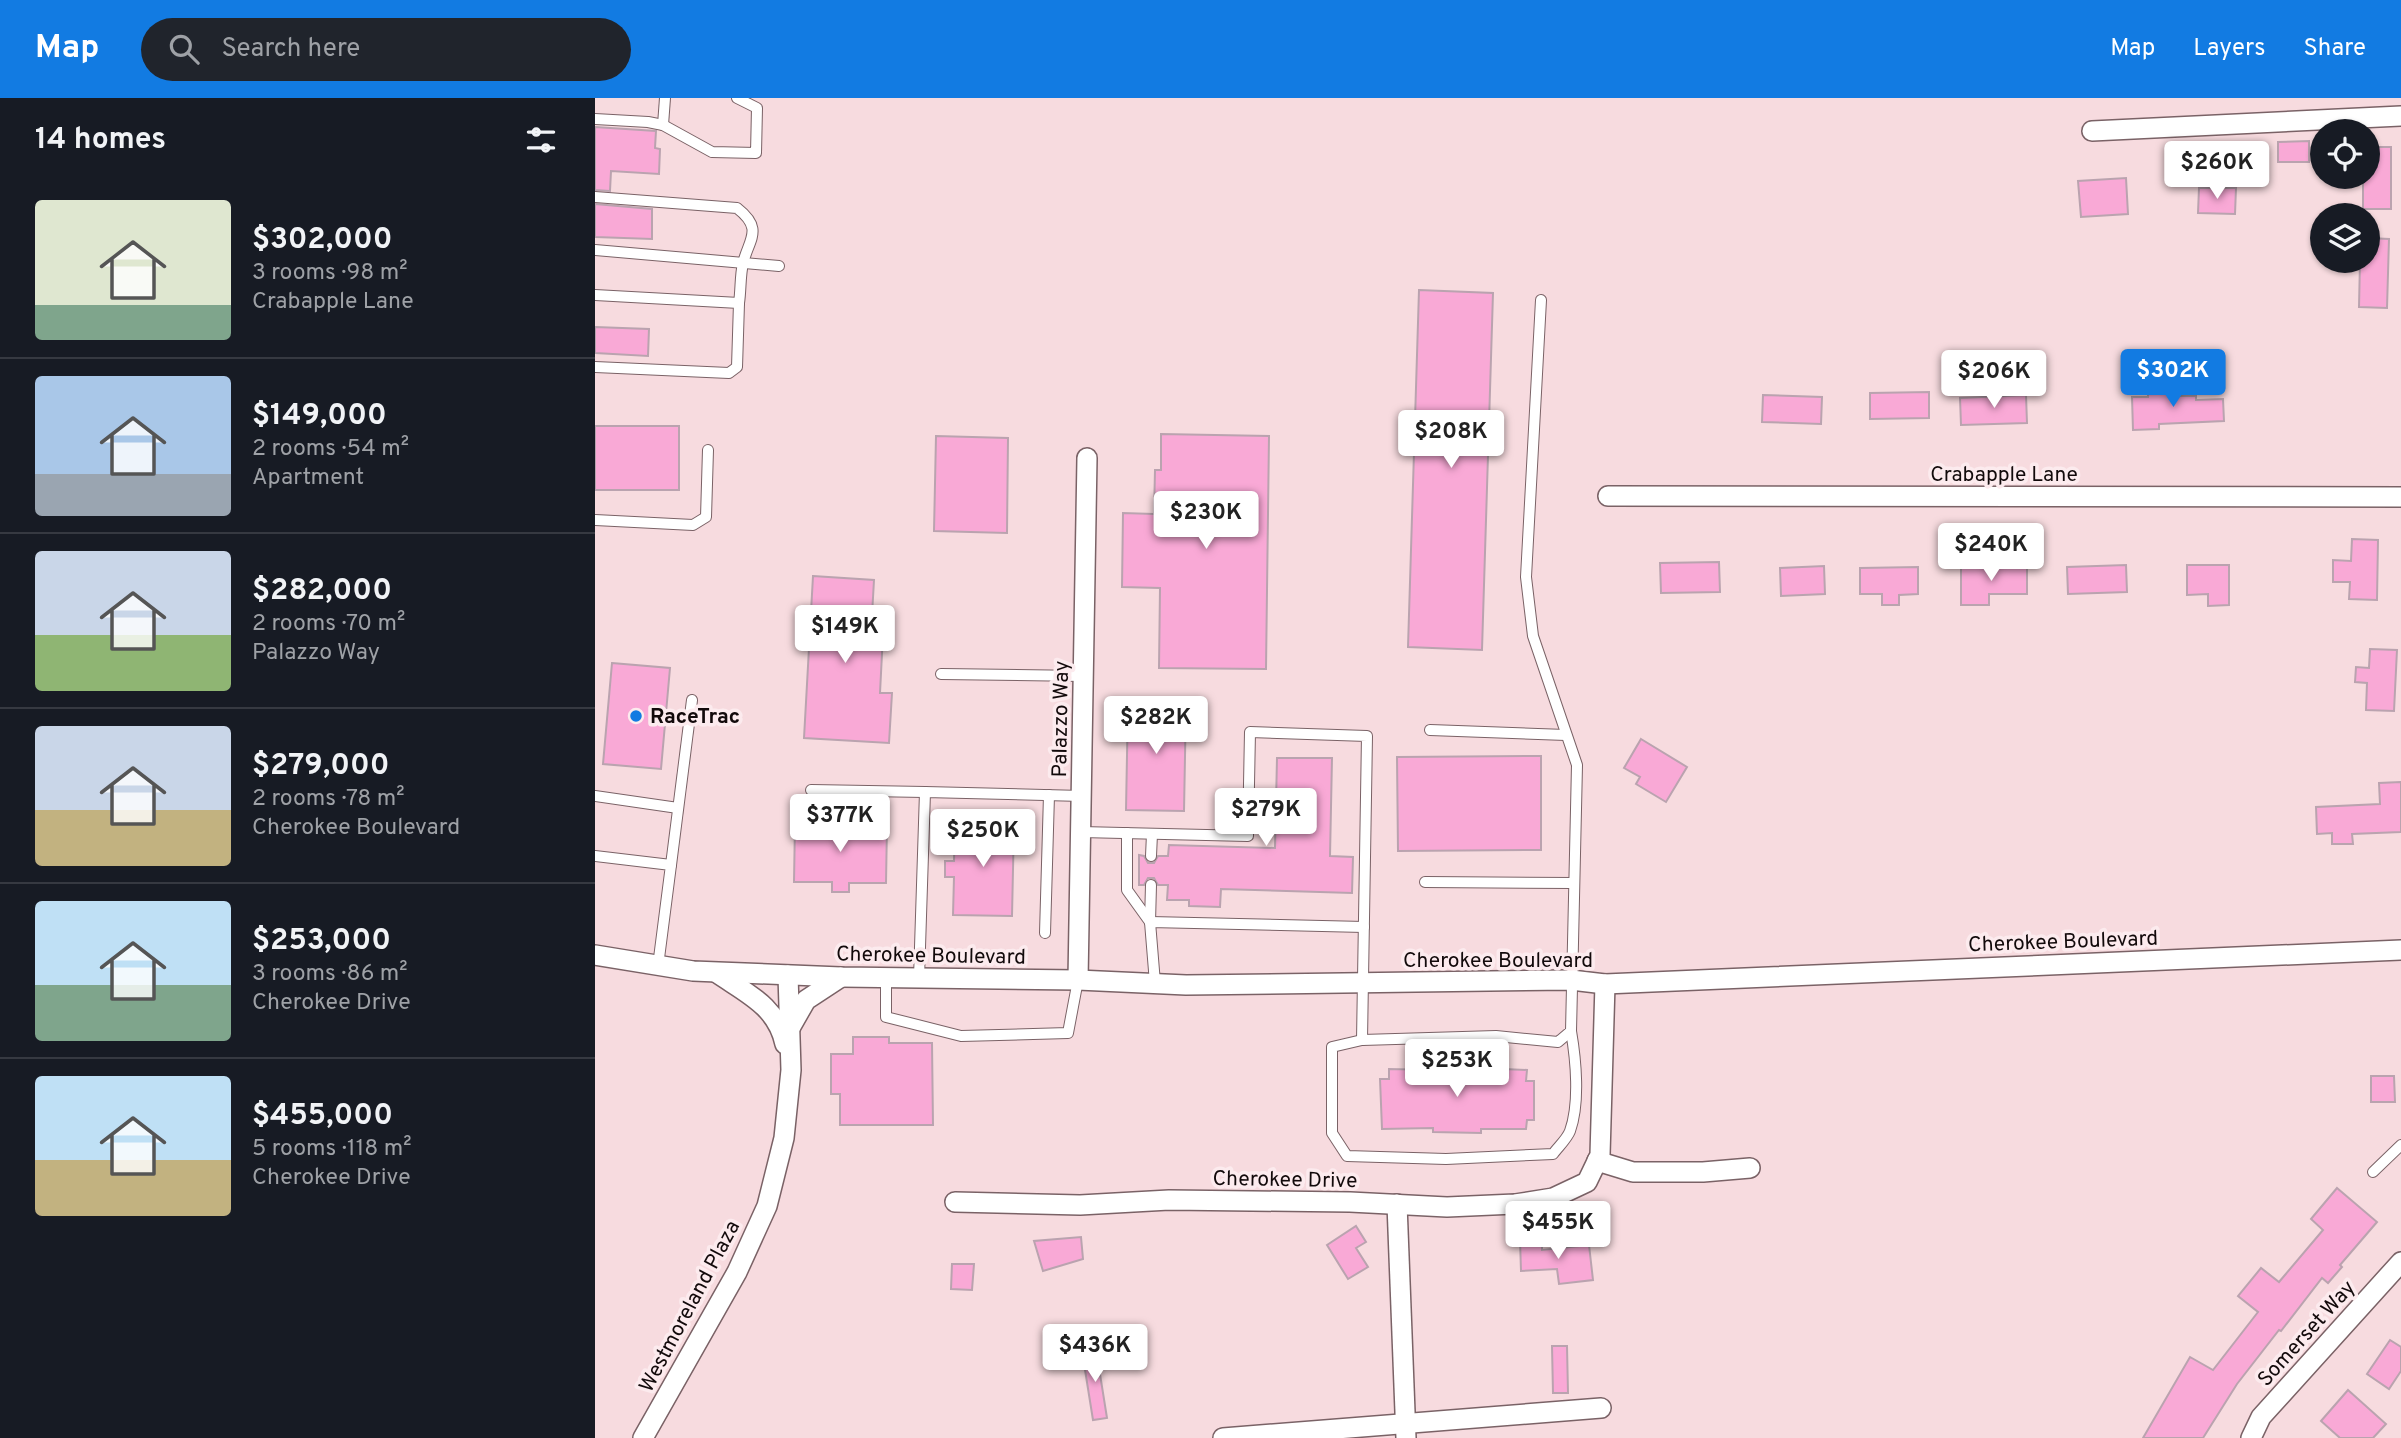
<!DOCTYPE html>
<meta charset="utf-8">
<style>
:root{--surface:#171b24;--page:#20242c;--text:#f1f3f6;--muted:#9ea1a6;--line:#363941;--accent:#127be2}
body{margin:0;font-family:Overpass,sans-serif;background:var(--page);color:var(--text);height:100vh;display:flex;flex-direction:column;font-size:26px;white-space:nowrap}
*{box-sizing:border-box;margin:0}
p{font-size:23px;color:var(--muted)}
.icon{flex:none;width:38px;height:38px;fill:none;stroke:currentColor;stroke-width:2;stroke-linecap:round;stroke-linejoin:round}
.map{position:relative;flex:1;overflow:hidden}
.sheet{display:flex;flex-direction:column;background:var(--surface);width:595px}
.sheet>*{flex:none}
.controls{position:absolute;left:1715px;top:21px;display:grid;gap:14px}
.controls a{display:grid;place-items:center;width:70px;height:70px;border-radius:50%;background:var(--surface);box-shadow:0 2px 5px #0004;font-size:35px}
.price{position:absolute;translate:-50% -60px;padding:0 16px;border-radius:7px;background:#fff;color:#222;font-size:23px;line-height:46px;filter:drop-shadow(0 2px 4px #0008)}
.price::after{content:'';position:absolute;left:50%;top:42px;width:21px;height:16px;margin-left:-10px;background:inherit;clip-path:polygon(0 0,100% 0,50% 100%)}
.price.on{background:var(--accent);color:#fff}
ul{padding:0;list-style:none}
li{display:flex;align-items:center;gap:21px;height:175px;padding:0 35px}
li+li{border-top:2px solid var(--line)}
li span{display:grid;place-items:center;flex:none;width:196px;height:140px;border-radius:7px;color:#555}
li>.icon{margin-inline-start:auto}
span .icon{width:84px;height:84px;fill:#fffc;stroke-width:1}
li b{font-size:30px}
h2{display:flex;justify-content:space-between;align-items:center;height:84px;padding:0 35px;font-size:30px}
header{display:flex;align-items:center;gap:42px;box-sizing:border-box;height:98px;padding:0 35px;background:var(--accent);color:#fff}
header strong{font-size:33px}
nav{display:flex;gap:38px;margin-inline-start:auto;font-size:24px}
.search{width:490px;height:63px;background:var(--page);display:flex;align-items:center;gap:18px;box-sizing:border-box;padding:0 24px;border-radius:38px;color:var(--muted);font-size:26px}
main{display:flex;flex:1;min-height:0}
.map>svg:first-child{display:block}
.building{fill:#f9a9d6;stroke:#baa3af;stroke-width:2}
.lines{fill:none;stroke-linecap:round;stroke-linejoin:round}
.lane-casing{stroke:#7a6266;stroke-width:12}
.street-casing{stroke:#7a6266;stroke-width:22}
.lane{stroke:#fff;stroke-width:10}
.street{stroke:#fff;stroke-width:19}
.poi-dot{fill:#127be2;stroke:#fcebee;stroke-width:2.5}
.labels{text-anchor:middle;stroke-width:7;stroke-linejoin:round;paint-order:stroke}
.street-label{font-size:21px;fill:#120a0b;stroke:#fcebee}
.poi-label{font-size:21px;font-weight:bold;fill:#120a0b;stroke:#fcebee;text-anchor:start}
</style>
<header>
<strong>Map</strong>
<div class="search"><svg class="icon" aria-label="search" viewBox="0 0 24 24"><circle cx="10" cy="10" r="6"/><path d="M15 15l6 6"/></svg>Search here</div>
<nav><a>Map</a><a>Layers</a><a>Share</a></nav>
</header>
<main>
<section class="sheet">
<h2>14 homes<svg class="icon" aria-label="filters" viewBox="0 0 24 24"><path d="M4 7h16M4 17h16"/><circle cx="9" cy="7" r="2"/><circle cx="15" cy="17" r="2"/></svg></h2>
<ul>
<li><span style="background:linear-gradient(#dfe7d0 75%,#7fa58c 0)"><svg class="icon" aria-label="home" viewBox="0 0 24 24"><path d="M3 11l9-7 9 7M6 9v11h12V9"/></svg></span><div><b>$302,000</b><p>3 rooms · 98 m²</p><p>Crabapple Lane</p></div></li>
<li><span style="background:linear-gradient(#a9c7e8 70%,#9aa5b1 0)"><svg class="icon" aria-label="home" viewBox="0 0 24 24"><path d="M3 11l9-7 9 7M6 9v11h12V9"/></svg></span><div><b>$149,000</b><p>2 rooms · 54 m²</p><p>Apartment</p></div></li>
<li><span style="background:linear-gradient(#c9d6e8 60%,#8fb573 0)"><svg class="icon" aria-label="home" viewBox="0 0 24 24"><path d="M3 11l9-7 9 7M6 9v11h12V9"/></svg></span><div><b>$282,000</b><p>2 rooms · 70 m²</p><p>Palazzo Way</p></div></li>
<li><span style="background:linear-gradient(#c9d6e8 60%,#c2b280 0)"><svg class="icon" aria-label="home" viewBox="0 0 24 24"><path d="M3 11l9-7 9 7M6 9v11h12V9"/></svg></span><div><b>$279,000</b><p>2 rooms · 78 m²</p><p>Cherokee Boulevard</p></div></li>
<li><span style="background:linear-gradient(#bfe0f5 60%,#7fa58c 0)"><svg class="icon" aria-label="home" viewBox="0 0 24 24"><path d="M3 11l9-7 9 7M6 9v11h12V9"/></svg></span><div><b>$253,000</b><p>3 rooms · 86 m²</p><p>Cherokee Drive</p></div></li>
<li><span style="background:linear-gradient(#bfe0f5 60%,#c2b280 0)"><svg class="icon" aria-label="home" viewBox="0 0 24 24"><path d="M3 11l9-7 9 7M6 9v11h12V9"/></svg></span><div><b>$455,000</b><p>5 rooms · 118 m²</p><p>Cherokee Drive</p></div></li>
</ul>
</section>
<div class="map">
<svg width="1806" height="1340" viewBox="0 0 1806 1340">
<rect width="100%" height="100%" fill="#f7dbdf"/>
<g class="building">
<polygon points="0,29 61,33 60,50 65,51 64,76 16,73 15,93 0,92"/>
<polygon points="1714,43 1714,64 1683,64 1683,44"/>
<polygon points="1773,49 1796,49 1796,111 1768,111 1768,79 1773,79"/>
<polygon points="1531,80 1533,116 1486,119 1483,83"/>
<polygon points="1604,90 1641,90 1640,116 1603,115"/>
<polygon points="0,106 57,111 57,141 0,139"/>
<polygon points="1773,140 1794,141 1792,210 1764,209 1765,163 1773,163"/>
<polygon points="824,192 898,195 887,552 813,549"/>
<polygon points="0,229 54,231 53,258 0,255"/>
<polygon points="1583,287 1584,298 1601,298 1601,302 1628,301 1629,323 1564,326 1564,331 1538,332 1537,299 1553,299 1553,288"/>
<polygon points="1334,294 1334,320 1275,321 1275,295"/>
<polygon points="1168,297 1227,299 1226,326 1167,324"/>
<polygon points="1431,297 1432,325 1366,327 1365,300"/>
<rect x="0" y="328" width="84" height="64"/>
<polygon points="566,336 674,338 671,571 564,570 565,490 527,489 528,415 559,416 560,372 566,372"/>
<polygon points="341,338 413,340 412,435 339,433"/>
<polygon points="1757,441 1783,442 1782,502 1754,501 1755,484 1738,484 1738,462 1756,463"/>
<polygon points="1124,464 1125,494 1066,495 1065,465"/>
<polygon points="1531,467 1532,494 1473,496 1472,469"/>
<polygon points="1592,467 1634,467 1634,507 1613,508 1613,496 1592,497"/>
<polygon points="1229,468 1230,496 1186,498 1185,470"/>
<polygon points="1323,469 1323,496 1304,497 1304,507 1287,507 1287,496 1265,496 1265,470"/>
<polygon points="1366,469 1432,469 1432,496 1394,496 1394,507 1366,507"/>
<polygon points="218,478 279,482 276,535 288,536 285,595 297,595 294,645 209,640"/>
<polygon points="1775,551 1802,552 1799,613 1771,612 1772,585 1760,584 1761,569 1774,570"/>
<polygon points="17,565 75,570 66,671 8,666"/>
<polygon points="533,603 591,604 589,713 531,712"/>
<polygon points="1046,641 1092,669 1071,704 1041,686 1045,679 1029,670"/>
<polygon points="946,658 946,752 803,753 802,659"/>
<polygon points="682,660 737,660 735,758 758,759 757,795 626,791 625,809 594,808 594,802 572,802 573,787 563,787 559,780 553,780 549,787 544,787 544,757 549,758 553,765 559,765 563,758 573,758 574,747 680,750"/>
<polygon points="1806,684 1806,734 1757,736 1758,746 1737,746 1737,735 1722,736 1721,709 1785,706 1784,685"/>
<polygon points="360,724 419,725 417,818 358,817 359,779 350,779 350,763 359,763"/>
<polygon points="200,725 292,727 291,785 254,785 254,794 237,794 237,784 199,784"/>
<polygon points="258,939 294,939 294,945 337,945 338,1027 245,1027 245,996 236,996 236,956 258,956"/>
<polygon points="838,968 932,972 931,983 939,983 939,1022 932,1022 931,1031 886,1031 886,1035 838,1034 838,1030 787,1031 785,981 794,981 794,971 838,972"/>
<polygon points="1776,978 1799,978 1800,1004 1776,1004"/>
<polygon points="1742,1090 1782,1124 1745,1167 1747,1169 1733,1185 1727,1180 1686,1233 1684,1232 1642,1286 1608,1340 1548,1340 1595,1259 1618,1272 1663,1214 1643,1198 1666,1170 1684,1184 1728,1132 1716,1121"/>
<polygon points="761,1128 771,1144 761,1150 773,1169 753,1181 732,1147"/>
<polygon points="486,1139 488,1161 448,1173 439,1143"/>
<polygon points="947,1141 947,1152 994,1147 998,1182 964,1186 962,1171 926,1173 925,1142"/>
<polygon points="357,1166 379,1166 377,1192 356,1191"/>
<polygon points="1795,1242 1806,1249 1806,1273 1794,1291 1772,1276"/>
<polygon points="957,1248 972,1248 973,1295 958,1295"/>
<polygon points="501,1251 512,1320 498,1322 487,1253"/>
<polygon points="1753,1292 1791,1326 1778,1340 1745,1340 1726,1323"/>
</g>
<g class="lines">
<defs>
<g id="lane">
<polyline points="0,21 53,24 68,27 117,54 161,55 162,10 142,0"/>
<polyline points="68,27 70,0"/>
<path d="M0,99L142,110C169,131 154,141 148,165C145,178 146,192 144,205"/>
<polyline points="0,152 184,168"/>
<polyline points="0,197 144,205 142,269 134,275 0,269"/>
<polyline points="0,422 98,427 111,419 113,352"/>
<polyline points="346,576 489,578"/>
<polyline points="835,632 971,637"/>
<polyline points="216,692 330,694"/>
<polyline points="0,698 83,710"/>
<polyline points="486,734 653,738 655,634 772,638 767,942 901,938 963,944 976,933 982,667 938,538 931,479 946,202"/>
<polyline points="532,735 532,792 555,824"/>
<polyline points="0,758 76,767 63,868"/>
<polyline points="556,758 557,736"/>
<polyline points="76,767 97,602"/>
<polyline points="830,784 979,785"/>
<polyline points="555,824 556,787"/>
<polyline points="450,835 454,697"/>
<polyline points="291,880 291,919 366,938 473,935 483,882"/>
<polyline points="324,880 330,694 487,698"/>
<polyline points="560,885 555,824 769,829"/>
<path d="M767,942L737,949V1035L752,1058L851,1061L958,1056C963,1049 972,1041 975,1033C985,1005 981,962 976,933"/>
<polyline points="1778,1074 1806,1047"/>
</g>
<g id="street">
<polyline points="1497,33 1806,18"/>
<polyline points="1013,398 1806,399"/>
<polyline points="0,857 98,873 246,879 483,882 591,887 976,882 1010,886 1806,852"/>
<path d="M122,875C151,895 182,908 190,946"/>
<polyline points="483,882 492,360"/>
<polyline points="195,930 211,902 246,879"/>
<polyline points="1002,1063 1038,1074 1108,1074 1155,1070"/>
<polyline points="360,1104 485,1107 574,1102 755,1104 852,1109 920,1106 958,1100 992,1084 1005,1057 1010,886"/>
<polyline points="802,1106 811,1340"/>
<polyline points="48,1340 142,1174 172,1108 189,1040 196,972 193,877"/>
<polyline points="628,1340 1006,1310"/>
<polyline points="1656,1340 1666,1319 1806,1164"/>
</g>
</defs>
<use href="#lane" class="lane-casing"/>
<use href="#street" class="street-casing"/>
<use href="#lane" class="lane"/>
<use href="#street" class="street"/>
</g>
<circle class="poi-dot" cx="41" cy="618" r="7"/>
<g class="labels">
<g class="street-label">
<text x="1409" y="383">Crabapple Lane</text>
<text transform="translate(465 621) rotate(-89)" y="7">Palazzo Way</text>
<text transform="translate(1468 843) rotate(-2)" y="7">Cherokee Boulevard</text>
<text transform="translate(336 857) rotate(1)" y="7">Cherokee Boulevard</text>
<text x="903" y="869">Cherokee Boulevard</text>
<text transform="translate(690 1081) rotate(1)" y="7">Cherokee Drive</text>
<text transform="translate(94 1208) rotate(-62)" y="7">Westmoreland Plaza</text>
<text transform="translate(1711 1235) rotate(-48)" y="7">Somerset Way</text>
</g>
<g class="poi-label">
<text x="55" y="625">RaceTrac</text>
</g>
</g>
</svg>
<div class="controls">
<a><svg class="icon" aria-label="locate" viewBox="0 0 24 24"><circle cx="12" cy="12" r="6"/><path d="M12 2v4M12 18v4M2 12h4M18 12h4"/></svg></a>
<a><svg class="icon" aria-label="layers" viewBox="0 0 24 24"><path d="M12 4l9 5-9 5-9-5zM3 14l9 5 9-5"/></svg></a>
</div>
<b class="price" style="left:1622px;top:103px">$260K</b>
<b class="price on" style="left:1578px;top:311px">$302K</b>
<b class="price" style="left:1399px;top:312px">$206K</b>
<b class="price" style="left:856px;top:372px">$208K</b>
<b class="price" style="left:611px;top:453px">$230K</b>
<b class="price" style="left:1396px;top:485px">$240K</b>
<b class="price" style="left:250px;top:567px">$149K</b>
<b class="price" style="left:561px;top:658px">$282K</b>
<b class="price" style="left:671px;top:750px">$279K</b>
<b class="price" style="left:245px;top:756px">$377K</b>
<b class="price" style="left:388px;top:771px">$250K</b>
<b class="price" style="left:862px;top:1001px">$253K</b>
<b class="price" style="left:963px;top:1163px">$455K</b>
<b class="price" style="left:500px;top:1286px">$436K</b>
</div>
</main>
